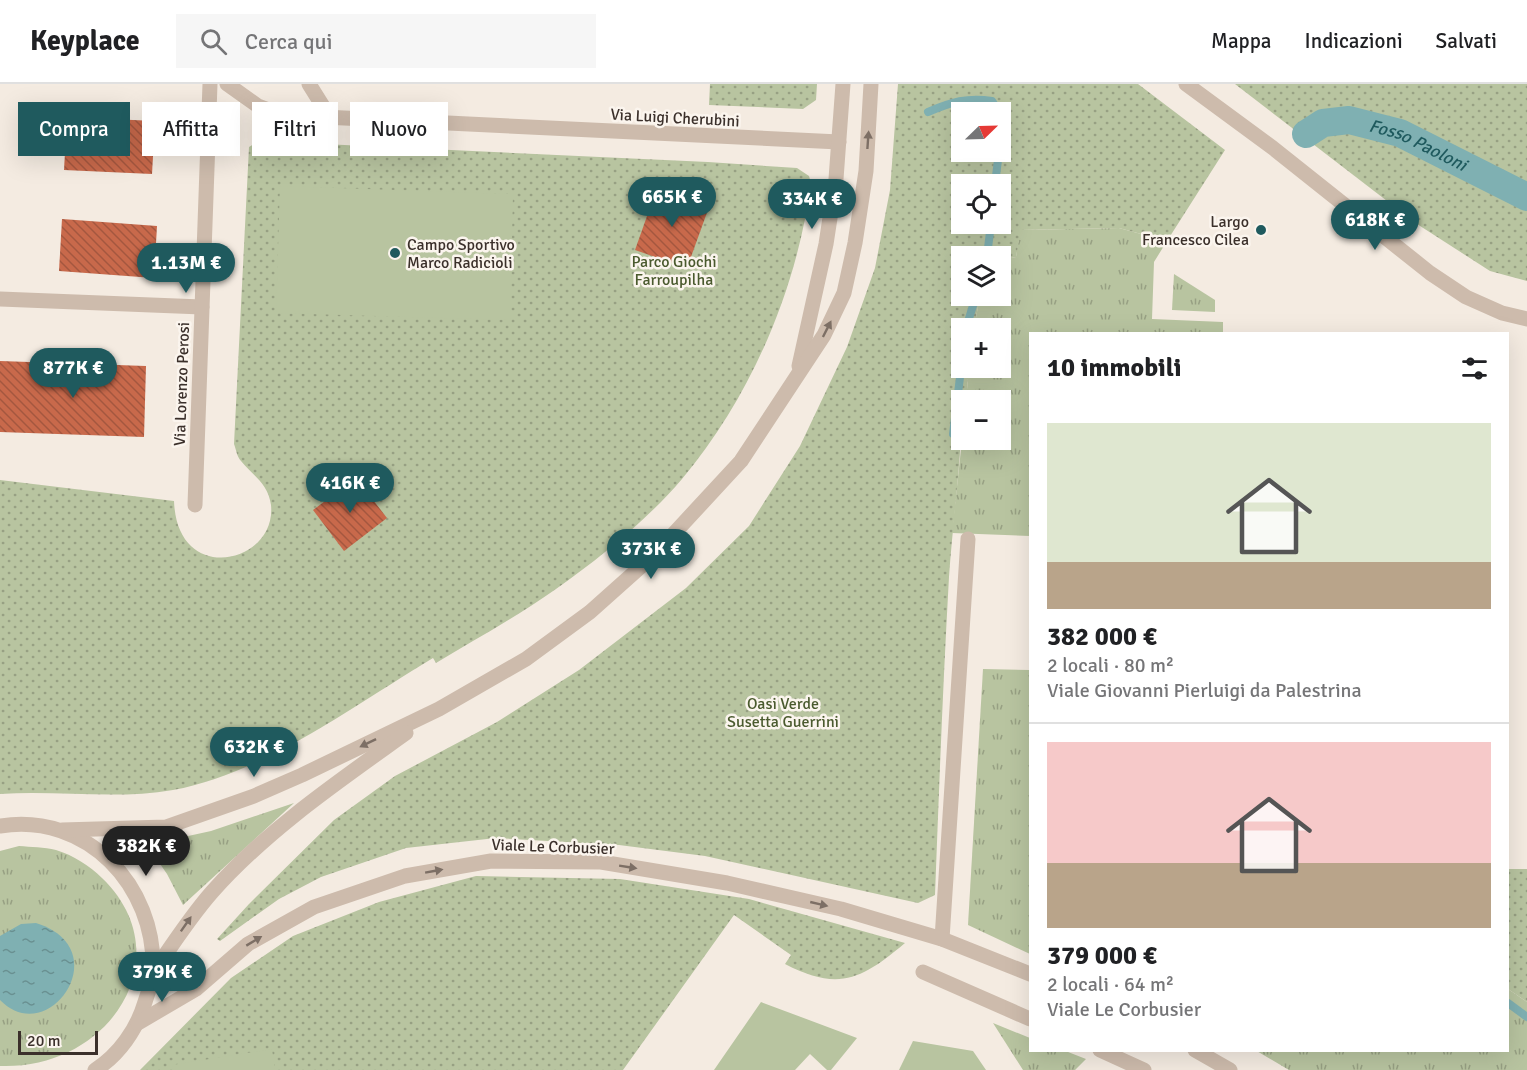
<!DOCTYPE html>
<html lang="it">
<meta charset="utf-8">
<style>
:root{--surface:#fff;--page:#f6f6f6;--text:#202124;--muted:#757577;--line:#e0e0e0;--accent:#1f5a5e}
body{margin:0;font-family:Signika,sans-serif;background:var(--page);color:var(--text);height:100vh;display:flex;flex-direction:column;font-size:22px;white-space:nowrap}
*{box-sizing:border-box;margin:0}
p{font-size:20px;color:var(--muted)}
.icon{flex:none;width:33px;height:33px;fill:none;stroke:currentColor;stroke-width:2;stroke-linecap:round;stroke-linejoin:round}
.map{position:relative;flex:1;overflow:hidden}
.details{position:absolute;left:1029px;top:248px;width:480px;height:720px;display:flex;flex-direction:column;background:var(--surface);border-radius:0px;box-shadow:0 6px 24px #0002}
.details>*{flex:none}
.banner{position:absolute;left:18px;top:18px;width:570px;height:54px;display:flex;gap:12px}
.needle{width:39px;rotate:67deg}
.buttons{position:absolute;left:951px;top:18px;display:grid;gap:12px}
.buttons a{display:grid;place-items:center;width:60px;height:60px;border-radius:0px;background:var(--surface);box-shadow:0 6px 24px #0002;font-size:30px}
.scale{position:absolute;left:18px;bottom:15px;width:80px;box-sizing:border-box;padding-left:6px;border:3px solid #3b302b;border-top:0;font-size:16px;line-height:21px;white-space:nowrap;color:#3b302b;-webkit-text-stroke:4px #fbf5ee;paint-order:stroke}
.price{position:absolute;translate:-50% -51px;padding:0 14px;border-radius:21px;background:var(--accent);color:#fff;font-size:20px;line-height:39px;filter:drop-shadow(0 2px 3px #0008)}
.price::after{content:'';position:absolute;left:50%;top:36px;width:18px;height:14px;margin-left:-9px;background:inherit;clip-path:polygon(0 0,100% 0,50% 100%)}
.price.on{background:#222;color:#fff}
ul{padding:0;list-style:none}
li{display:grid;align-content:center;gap:12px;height:318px;padding:0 18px}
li+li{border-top:2px solid var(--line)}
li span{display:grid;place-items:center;height:186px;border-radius:0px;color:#555}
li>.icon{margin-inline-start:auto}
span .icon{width:108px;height:108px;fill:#fffc;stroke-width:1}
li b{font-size:26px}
h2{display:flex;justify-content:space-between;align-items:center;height:72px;padding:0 18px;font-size:26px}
.pill{padding:0 21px;border-radius:0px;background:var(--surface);box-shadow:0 6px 24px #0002;font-size:21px;line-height:54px}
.pill.on{background:var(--accent);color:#fff}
header{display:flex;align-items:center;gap:36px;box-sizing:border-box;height:84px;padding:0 30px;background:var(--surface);border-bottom:2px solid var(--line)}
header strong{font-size:28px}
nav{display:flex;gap:33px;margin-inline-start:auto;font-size:21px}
.search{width:420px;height:54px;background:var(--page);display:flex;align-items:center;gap:15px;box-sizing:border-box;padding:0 21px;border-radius:0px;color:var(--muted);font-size:22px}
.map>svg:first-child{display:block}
.grass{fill:url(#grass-tufts)}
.park{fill:url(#park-dots);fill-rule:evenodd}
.garden{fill:#b8c4a0}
.water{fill:url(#water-ripples)}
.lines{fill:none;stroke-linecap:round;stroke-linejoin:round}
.stream{stroke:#7fb0b2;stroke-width:8}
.canal{stroke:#7fb0b2;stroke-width:28}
.building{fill:url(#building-back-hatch)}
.minor{stroke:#cdbbac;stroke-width:15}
.oneway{fill:#7d6f65}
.poi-dot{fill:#1f5a5e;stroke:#fbf5ee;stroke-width:2}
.labels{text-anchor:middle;stroke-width:5;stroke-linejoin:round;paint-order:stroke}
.street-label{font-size:16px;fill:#3b302b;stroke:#fbf5ee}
.poi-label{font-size:16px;fill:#3b302b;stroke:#fbf5ee;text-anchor:end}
.park-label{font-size:16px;fill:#4a5a2e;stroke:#fbf5ee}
.water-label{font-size:18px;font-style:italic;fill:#1f5a5e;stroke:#fbf5ee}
</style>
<header>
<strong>Keyplace</strong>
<div class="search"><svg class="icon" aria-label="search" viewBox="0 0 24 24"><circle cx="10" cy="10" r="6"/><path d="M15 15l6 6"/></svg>Cerca qui</div>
<nav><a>Mappa</a><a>Indicazioni</a><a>Salvati</a></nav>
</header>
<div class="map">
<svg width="1527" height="986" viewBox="0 0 1527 986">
<defs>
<pattern id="grass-tufts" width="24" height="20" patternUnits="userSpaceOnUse" patternTransform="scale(1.5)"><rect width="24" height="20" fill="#b8c4a0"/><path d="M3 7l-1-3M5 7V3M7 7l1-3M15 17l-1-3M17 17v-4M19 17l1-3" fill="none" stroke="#97a083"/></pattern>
<pattern id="park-dots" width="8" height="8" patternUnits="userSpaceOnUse" patternTransform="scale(1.5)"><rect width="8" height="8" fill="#b8c4a0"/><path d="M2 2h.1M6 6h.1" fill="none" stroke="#97a083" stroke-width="1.8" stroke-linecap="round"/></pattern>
<pattern id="water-ripples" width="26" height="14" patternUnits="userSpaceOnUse" patternTransform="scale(1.5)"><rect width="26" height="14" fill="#7fb0b2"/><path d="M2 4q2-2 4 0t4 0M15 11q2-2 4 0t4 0" fill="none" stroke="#699091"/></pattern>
<pattern id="building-back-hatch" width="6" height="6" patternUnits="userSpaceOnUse" patternTransform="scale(1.5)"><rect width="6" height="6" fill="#c8694b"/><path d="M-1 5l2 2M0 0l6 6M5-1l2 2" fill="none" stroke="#a4573f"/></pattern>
</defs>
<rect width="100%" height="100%" fill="#f4ebe1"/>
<g class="grass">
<polygon points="1119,144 1167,157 1154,178 1152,235 1223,238 1223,249 1030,249 1030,452 952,449 962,356 1000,356 1000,316 966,316 969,284 1000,284 1000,244 974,244 980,212 1000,212 1001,176 1016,173 1020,146"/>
<polygon points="1174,190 1215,216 1215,228 1172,226"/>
<polygon points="983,585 1030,586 1030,870 968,841"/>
<polygon points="294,719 183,821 167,790 147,761 211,747"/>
<path d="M19,762C31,763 44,763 56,766C73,771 90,782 102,794C183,872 110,986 0,982V767Z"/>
<polygon points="1508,905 1527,918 1527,986 1289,986 1255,966 1508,966"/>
<polygon points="993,939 1030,954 1030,966 1063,966 1086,975 1075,986 1023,986"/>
</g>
<g class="park">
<polygon points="710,0 817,0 816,16 803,25 709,21"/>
<path d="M898,0H1138L1225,66L1167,157L1119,144L1021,146L1016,173L1001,176L1000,172H962V212H980L974,244H962V284H969L966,316H962C962,375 953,434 949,493C943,599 939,705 935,811L918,819L705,772L619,761L496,754L406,764L321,793L279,815L220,857L217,855L249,820L334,736L395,692L497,638L579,586L686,504L749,442L800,362L847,263L875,184L890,106ZM1000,28V68H962V28ZM1000,100V140H962V100Z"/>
<polygon points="1235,0 1527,0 1527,197 1490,187 1417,140"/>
<path d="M259,57L708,78L797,84L809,92L811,99C797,205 751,313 682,395C647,436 600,474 556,505C518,532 476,555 436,579L433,574C353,622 265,689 173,706C116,716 58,706 0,710V396L174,417C177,503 277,480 271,421C268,399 253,392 241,377C237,373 236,365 234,360L249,63Z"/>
<polygon points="1508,785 1527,785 1527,918 1508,905"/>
<path d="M476,792L620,795L749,815L905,859C862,895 839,908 785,880L791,871L734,831L623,986H140L231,894L293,852L379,818Z"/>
</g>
<g class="garden">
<polygon points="280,102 513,110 510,236 276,229"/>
<polygon points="761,918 857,954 831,986 827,986 810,970 795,986 714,986"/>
<polygon points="913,957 973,967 986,986 899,986"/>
<polygon points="272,965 275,986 173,986 172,981"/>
</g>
<path class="water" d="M36,839C119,865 48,966 0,916V852L21,840Z"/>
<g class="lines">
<g class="stream">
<path d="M928,28C951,18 968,13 992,17L999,28"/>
<polyline points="995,100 999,68"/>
<polyline points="987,172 991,140"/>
<polyline points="966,244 976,212"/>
<polyline points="953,350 962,277"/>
<polyline points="1508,919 1527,933"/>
</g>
<path class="canal" id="s1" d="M1306,50L1323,39L1349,36L1400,49L1527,113"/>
</g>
<g class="building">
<polygon points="67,33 155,37 152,90 64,86"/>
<polygon points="657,104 709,123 687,184 635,166"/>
<polygon points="62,135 157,142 154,194 59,187"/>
<polygon points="0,277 146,282 144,353 0,348"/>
<polygon points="356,394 387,434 344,467 313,426"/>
</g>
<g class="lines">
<g class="minor">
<polyline points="227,0 258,22 282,31 839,58"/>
<polyline points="309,0 329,32"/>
<polyline points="1186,0 1273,64 1430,189 1466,213 1502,229 1527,235"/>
<polyline points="0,215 202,223"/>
<polyline points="799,282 826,160 836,95 843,0"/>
<polyline points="195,421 210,0"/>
<path d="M0,742C87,728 156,802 153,887C153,897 148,908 145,918C137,945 119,971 95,986"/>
<polyline points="62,746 166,743 254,712 302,691 439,625 526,575 590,528 655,470 741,377 824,251 844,209 855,159 866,87 871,0"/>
<polyline points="942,855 968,455"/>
<polyline points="923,888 1030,935"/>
<path d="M153,889C172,861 190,833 212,808C267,746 339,697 406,649"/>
<polyline points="138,939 196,905 248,860 314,823 405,792 491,777 601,778 727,799 841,825 942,855 1030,890"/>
<polyline points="1100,966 1144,986"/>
<polyline points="1195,966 1230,986"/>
</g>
</g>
<defs><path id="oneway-solid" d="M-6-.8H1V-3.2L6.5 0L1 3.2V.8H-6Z" transform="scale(1.5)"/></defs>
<g class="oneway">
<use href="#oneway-solid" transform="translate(868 56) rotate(-86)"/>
<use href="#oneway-solid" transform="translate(827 245) rotate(-63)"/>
<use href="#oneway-solid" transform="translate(368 659) rotate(154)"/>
<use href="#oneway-solid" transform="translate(628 783) rotate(9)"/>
<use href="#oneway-solid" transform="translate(434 787) rotate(-10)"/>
<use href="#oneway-solid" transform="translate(819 820) rotate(13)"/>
<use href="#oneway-solid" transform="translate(186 840) rotate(-55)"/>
<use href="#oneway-solid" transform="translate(254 857) rotate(-31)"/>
</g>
<g class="poi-dot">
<circle cx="1261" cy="146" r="6"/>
<circle cx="395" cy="169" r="6"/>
</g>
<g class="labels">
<g class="street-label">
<text transform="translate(675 33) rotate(3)" y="6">Via Luigi Cherubini</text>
<text transform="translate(181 300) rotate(-88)" y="6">Via Lorenzo Perosi</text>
<text transform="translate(553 762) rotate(2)" y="6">Viale Le Corbusier</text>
</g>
<g class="poi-label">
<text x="1249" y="143">Largo<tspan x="1249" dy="18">Francesco Cilea</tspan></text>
<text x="407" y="166" text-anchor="start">Campo Sportivo<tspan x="407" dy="18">Marco Radicioli</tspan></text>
</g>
<g class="park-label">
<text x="674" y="183">Parco Giochi<tspan x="674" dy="18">Farroupilha</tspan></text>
<text x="783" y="625">Oasi Verde<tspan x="783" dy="18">Susetta Guerrini</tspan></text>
</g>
<g class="water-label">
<text dy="6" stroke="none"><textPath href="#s1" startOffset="120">Fosso Paoloni</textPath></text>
</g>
</g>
</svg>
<div class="buttons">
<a><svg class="needle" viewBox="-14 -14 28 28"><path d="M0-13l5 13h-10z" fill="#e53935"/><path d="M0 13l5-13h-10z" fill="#757577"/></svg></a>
<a><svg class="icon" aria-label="locate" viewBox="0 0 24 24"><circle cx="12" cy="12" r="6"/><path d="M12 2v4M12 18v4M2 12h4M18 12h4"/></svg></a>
<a><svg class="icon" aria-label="layers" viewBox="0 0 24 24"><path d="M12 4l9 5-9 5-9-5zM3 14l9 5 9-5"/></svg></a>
<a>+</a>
<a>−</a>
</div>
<div class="scale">20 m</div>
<b class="price" style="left:672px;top:144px">665K €</b>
<b class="price" style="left:812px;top:146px">334K €</b>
<b class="price" style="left:1375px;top:167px">618K €</b>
<b class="price" style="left:186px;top:210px">1.13M €</b>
<b class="price" style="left:73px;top:315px">877K €</b>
<b class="price" style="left:350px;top:430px">416K €</b>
<b class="price" style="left:651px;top:496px">373K €</b>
<b class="price" style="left:254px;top:694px">632K €</b>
<b class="price on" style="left:146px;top:793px">382K €</b>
<b class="price" style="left:162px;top:919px">379K €</b>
<div class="banner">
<a class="pill on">Compra</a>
<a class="pill">Affitta</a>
<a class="pill">Filtri</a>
<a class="pill">Nuovo</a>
</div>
<section class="details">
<h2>10 immobili<svg class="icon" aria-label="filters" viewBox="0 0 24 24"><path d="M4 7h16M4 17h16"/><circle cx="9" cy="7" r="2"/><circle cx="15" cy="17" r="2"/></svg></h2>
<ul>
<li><span style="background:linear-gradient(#dfe7d0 75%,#b9a48a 0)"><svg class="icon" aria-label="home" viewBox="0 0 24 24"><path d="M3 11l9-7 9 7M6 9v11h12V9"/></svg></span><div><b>382 000 €</b><p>2 locali · 80 m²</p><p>Viale Giovanni Pierluigi da Palestrina</p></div></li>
<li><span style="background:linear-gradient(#f6c9c9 65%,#b9a48a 0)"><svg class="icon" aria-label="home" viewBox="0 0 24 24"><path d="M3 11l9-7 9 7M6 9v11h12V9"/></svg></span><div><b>379 000 €</b><p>2 locali · 64 m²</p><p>Viale Le Corbusier</p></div></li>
</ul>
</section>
</div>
